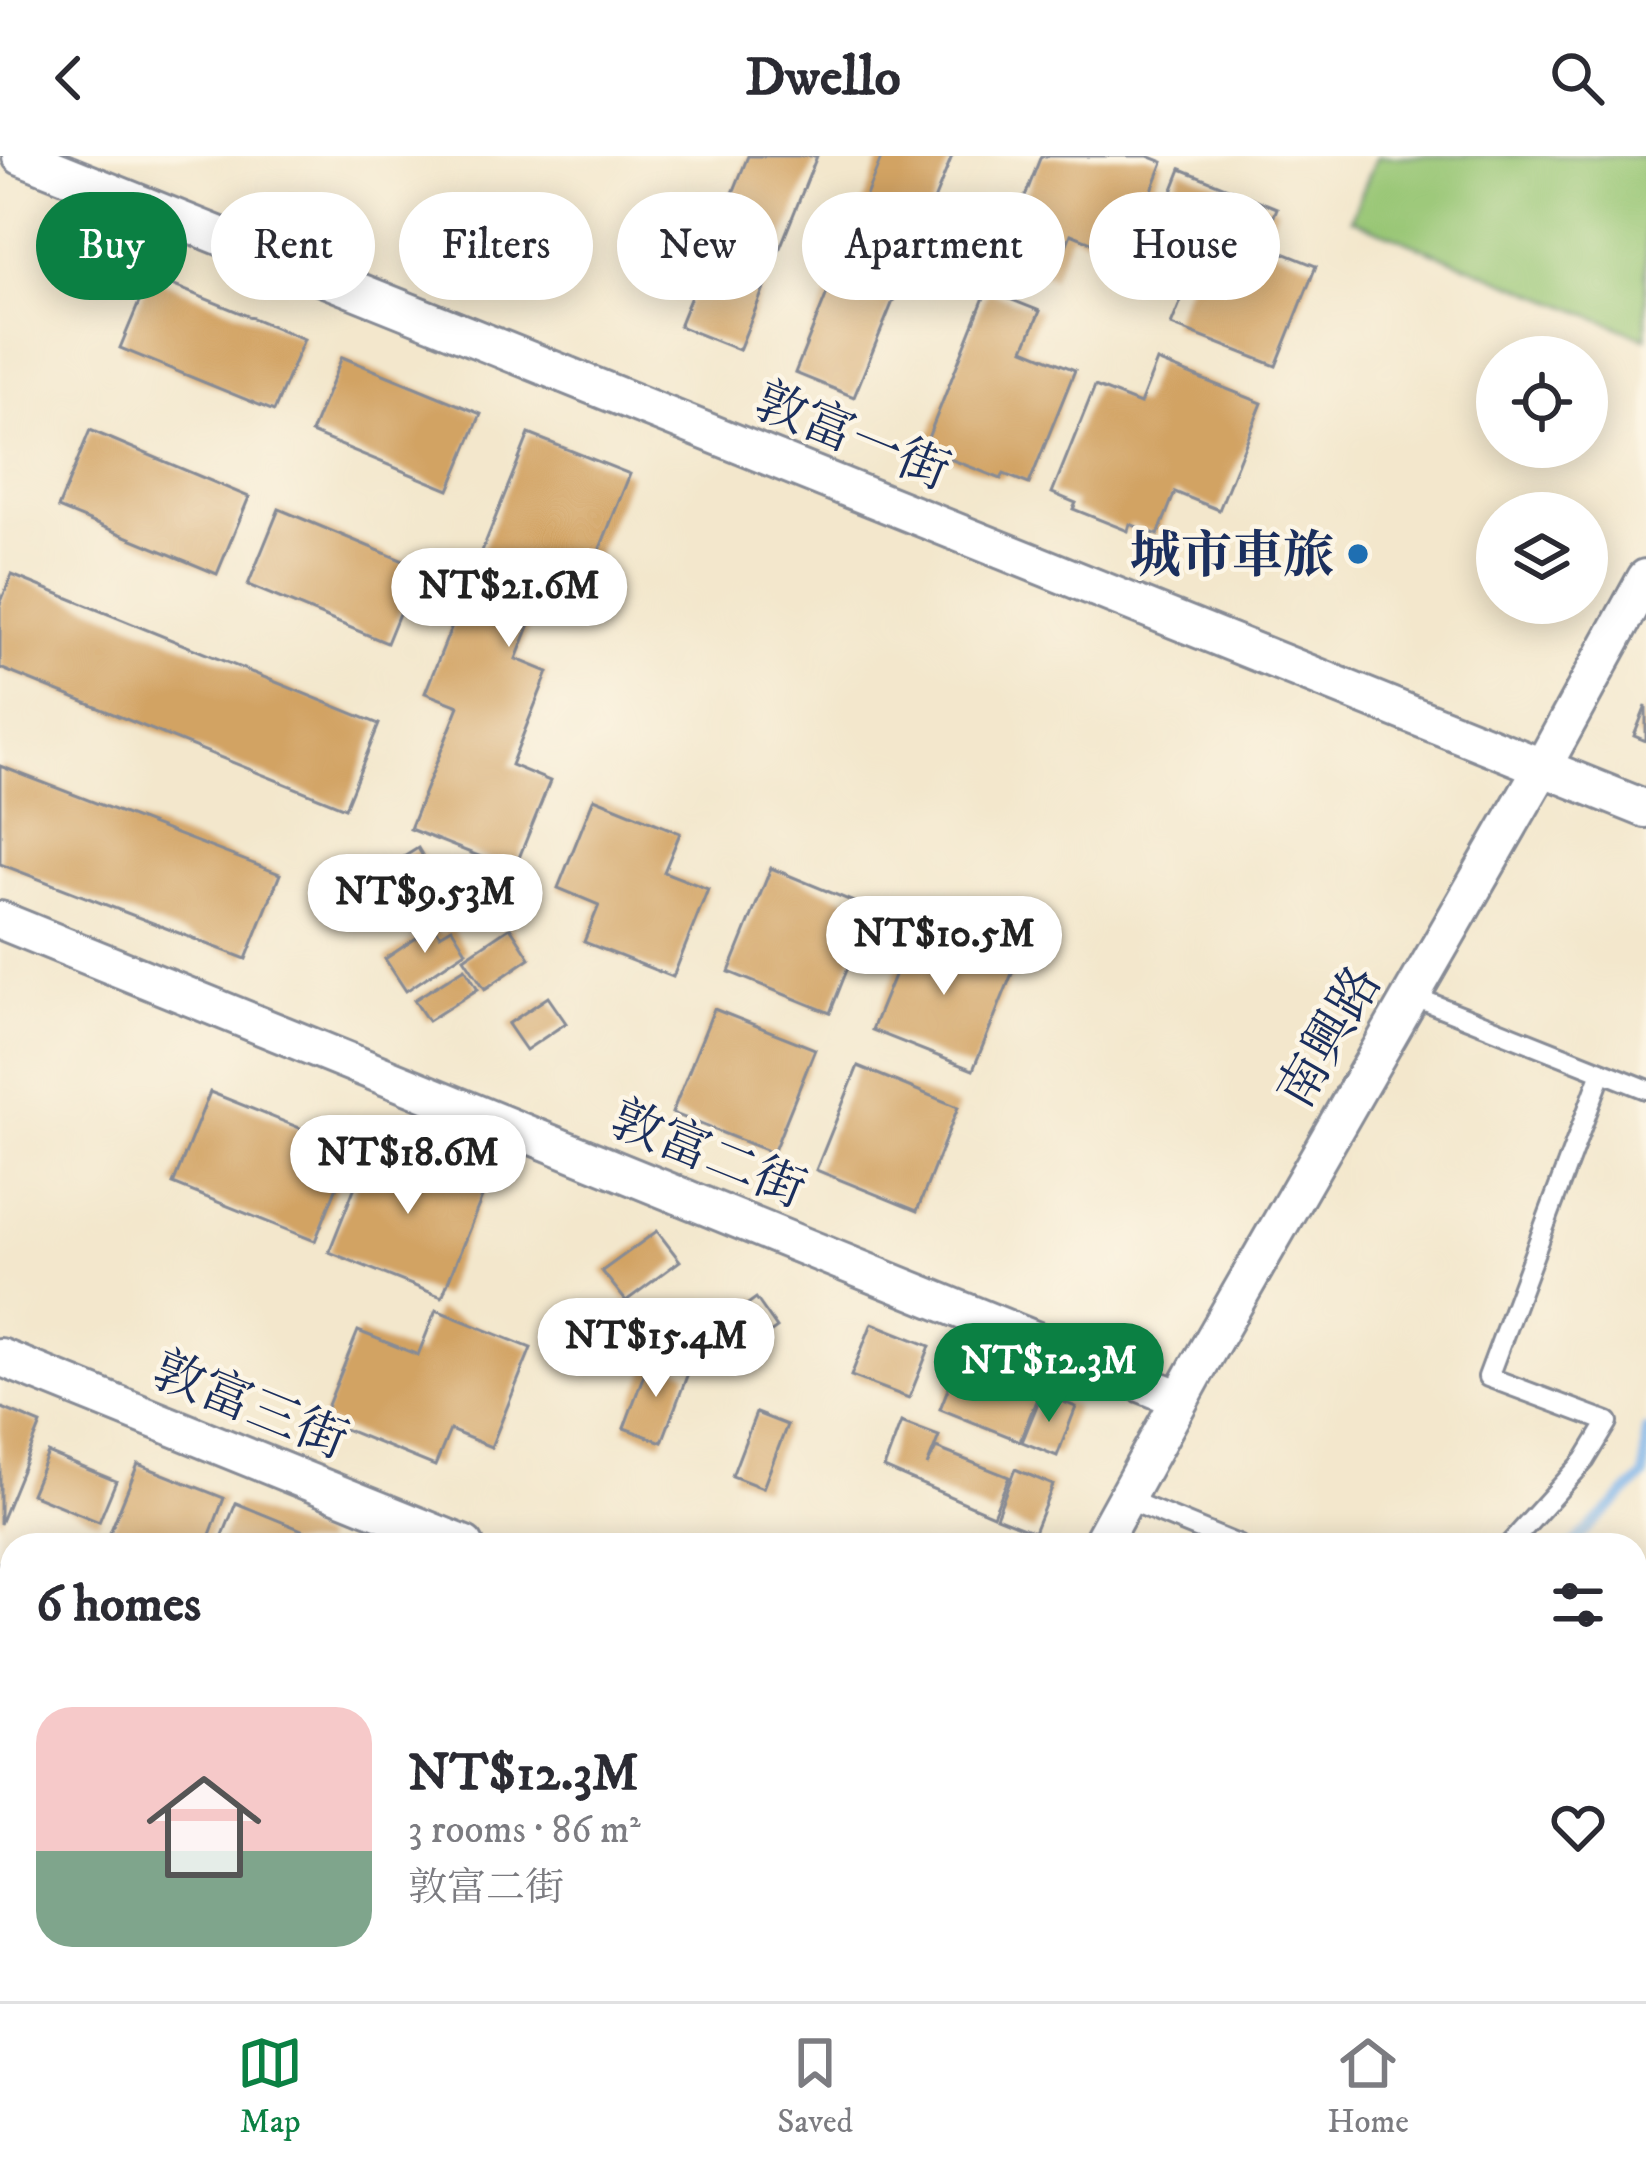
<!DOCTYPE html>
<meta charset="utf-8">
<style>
:root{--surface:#fff;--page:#f7f7f7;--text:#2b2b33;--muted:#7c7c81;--line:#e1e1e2;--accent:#0b8043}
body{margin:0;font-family:"IM FELL DW Pica","Noto Serif TC",serif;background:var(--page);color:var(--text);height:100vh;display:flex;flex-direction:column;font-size:45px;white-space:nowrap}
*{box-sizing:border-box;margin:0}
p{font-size:39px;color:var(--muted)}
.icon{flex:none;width:66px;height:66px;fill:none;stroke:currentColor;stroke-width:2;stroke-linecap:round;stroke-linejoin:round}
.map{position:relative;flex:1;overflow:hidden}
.side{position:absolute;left:0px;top:1377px;width:1647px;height:468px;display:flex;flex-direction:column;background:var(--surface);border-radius:36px 36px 0 0;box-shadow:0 6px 30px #0003}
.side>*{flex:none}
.banner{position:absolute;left:36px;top:36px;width:1575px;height:108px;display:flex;gap:24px}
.tools{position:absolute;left:1476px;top:180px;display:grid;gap:24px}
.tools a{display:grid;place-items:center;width:132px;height:132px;border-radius:50%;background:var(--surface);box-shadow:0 6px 30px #0003;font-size:60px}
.price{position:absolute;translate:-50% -102px;padding:0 27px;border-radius:42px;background:#fff;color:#222;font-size:39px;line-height:78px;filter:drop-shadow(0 3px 6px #0008)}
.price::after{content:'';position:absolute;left:50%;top:72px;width:36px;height:27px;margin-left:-18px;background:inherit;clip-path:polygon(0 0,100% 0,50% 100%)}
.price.selected{background:var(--accent);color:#fff}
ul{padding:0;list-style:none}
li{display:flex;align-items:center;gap:36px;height:300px;padding:0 36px}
li span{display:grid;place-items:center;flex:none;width:336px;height:240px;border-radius:36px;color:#555}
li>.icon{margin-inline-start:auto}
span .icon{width:144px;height:144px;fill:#fffc;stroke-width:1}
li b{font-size:51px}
h2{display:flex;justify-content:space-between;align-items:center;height:144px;padding:0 36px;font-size:51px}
.tag{padding:0 42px;border-radius:54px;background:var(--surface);box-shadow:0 6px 30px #0003;font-size:42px;line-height:108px}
.tag.selected{background:var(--accent);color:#fff}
header{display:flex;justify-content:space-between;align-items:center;height:156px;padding:0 36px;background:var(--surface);font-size:54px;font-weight:800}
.tab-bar{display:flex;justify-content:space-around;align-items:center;height:168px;border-top:3px solid var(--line);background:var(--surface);font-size:33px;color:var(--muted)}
.tab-bar a{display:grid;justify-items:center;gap:6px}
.tab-bar .selected{color:var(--accent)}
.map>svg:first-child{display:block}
.green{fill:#98c674;stroke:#5a7a69;stroke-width:3}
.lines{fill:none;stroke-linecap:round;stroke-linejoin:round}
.stream{stroke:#7ab2ea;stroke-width:10}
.building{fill:#d2a363}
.service-casing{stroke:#878b95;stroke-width:24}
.minor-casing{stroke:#878b95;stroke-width:42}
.service{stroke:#fff;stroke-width:18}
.minor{stroke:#fff;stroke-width:36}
.poi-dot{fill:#1f6fb2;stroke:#fcf5e5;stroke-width:4.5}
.labels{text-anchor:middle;stroke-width:9;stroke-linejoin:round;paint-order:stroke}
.street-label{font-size:51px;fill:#1b2f5e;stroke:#fcf5e5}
.poi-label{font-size:51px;font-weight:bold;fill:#1b2f5e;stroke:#fcf5e5;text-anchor:end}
</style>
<header><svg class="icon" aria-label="back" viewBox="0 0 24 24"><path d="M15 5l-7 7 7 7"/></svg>Dwello<svg class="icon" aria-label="search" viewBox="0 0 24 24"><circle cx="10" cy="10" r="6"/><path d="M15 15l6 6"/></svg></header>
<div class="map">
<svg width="1646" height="1845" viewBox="0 0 1646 1845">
<rect width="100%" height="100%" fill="#fcf5e5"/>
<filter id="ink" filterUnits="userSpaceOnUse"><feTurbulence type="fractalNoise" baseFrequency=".00833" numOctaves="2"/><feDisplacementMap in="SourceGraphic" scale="24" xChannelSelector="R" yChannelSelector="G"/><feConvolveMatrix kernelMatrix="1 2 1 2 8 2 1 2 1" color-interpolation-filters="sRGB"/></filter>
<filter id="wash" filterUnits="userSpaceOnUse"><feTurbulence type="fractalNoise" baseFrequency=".004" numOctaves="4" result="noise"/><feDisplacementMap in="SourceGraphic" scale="48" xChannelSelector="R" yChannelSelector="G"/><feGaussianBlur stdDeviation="2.7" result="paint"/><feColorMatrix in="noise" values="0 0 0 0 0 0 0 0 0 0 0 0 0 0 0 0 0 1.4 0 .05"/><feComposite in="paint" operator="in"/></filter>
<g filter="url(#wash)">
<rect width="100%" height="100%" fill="#f3e7cc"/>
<polygon class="green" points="1377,0 1646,0 1646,182 1351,63"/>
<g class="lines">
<g class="stream">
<polyline points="1572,1389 1644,1320 1646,1274"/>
<polyline points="1635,1459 1646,1459"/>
<polyline points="1213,1845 1214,1833"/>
</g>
</g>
<g id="blocks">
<g class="building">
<polygon points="748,0 817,0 739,194 679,170"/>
<polygon points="882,0 952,0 854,241 795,217"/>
<polygon points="1041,0 1148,0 1163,6 1126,100 1071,78 1053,122 1001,101"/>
<polygon points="1181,13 1277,52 1263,89 1316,110 1276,210 1171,169 1189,125 1144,107"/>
<polygon points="150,120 304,183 274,255 120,192"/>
<polygon points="987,134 1040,155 1024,193 1075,214 1029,328 1004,318 1001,323 950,303 952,297 926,287"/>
<polygon points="342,201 481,258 449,334 311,277"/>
<polygon points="1157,205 1262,247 1219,354 1175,336 1158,379 1130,368 1128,375 1073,353 1076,347 1052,337 1095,230 1140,248"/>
<polygon points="90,274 249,341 217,418 58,352"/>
<polygon points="529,278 630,318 590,417 556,403 516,503 548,516 511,609 550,625 514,714 410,673 459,550 425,537"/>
<polygon points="279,353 418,411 387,487 248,429"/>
<polygon points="12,419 379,568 345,652 0,512 0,448"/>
<polygon points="1646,550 1646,585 1634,580"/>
<polygon points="0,610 280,718 246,803 0,708"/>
<polygon points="594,642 680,677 664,716 708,733 673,821 584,786 599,749 558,732"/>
<polygon points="418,692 438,726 375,765 354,732"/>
<polygon points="771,712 871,753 830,857 729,816"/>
<polygon points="434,770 440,779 452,772 466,795 406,835 385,803"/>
<polygon points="914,770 1015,810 973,914 872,874"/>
<polygon points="510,771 530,802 485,833 464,802"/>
<polygon points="465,812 478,833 428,865 414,844"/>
<polygon points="548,841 566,867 526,894 508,868"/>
<polygon points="714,853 815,893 773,997 672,957"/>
<polygon points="858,910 958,951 917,1055 816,1014"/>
<polygon points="210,936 352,993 315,1085 173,1028"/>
<polygon points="375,980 488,1026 442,1141 329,1096"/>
<polygon points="657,1075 680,1105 626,1145 602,1115"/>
<polygon points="756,1142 777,1172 735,1202 713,1173"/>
<polygon points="436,1154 531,1192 491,1291 450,1274 435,1310 322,1264 358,1175 418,1199"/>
<polygon points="872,1167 930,1190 909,1242 851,1220"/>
<polygon points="961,1200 1041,1232 1020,1285 940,1253"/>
<polygon points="650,1202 688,1217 662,1286 624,1272"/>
<polygon points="1042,1237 1076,1251 1057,1300 1022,1286"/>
<polygon points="0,1251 41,1268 0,1368"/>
<polygon points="756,1257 787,1269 763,1332 732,1320"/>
<polygon points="901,1266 939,1280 927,1310 936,1292 1009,1321 993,1359 884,1312"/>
<polygon points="48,1297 116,1325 99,1366 31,1338"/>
<polygon points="138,1308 224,1342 206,1389 105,1389"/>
<polygon points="1015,1313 1053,1329 1034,1376 996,1361"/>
<polygon points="236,1347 324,1383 322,1389 219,1389"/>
<polygon points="0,1407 12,1412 12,1563 0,1558"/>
<polygon points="1635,1732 1646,1737 1646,1845 1634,1845 1609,1833 1635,1833"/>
<polygon points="63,1833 116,1833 112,1845 59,1845"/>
<polygon points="207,1833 235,1833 230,1845 202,1845"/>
<polygon points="669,1833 801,1833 803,1845 772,1845 772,1841 743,1845 671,1845"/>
</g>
</g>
</g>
<g filter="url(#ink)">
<use href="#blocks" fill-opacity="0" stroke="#878b95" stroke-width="3"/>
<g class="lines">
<defs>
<g id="service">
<polyline points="1410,839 1646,933"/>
<polyline points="1126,1343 1238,1389"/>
<polyline points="1509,1389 1585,1304 1608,1266 1488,1221 1602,916"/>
</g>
<g id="minor">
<polyline points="21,0 1646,653"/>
<polyline points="0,764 1180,1243"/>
<polyline points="0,1201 465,1389"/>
<polyline points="1100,1389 1199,1209 1542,612 1646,422"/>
<polyline points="0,1654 12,1659"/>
<polyline points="442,1833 471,1845"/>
<polyline points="844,1845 850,1833"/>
</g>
</defs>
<use href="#service" class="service-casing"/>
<use href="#minor" class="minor-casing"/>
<use href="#service" class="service"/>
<use href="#minor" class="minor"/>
</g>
</g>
<circle class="poi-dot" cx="1358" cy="398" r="12"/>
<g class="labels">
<g class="street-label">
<text transform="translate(853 279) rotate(22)" y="18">敦富一街</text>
<text transform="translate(1328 880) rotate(-60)" y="18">南興路</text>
<text transform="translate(709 997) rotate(22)" y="18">敦富二街</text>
<text transform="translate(251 1248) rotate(22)" y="18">敦富三街</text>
</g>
<g class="poi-label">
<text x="1334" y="416">城市車旅</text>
</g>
</g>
</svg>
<div class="tools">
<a><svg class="icon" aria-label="locate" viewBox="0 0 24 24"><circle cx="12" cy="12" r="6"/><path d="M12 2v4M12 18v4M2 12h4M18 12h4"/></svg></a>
<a><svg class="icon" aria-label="layers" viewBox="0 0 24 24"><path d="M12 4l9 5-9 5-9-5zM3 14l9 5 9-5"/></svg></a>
</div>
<b class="price" style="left:509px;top:494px">NT$21.6M</b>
<b class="price" style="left:425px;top:800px">NT$9.53M</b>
<b class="price" style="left:944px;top:842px">NT$10.5M</b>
<b class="price" style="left:408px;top:1061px">NT$18.6M</b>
<b class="price" style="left:656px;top:1244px">NT$15.4M</b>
<b class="price selected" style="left:1049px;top:1269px">NT$12.3M</b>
<div class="banner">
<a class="tag selected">Buy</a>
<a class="tag">Rent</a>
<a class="tag">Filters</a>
<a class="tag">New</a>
<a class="tag">Apartment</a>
<a class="tag">House</a>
</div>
<section class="side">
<h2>6 homes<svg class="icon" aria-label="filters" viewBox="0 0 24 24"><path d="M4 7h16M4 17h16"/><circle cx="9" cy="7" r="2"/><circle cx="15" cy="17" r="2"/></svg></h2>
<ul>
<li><span style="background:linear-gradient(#f6c9c9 60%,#7fa58c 0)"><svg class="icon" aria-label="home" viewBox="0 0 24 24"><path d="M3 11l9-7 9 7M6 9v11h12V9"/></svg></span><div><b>NT$12.3M</b><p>3 rooms · 86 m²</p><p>敦富二街</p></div><svg class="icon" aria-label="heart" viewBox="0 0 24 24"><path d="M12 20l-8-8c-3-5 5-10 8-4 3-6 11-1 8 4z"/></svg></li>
</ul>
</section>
</div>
<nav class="tab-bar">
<a class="selected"><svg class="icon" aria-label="map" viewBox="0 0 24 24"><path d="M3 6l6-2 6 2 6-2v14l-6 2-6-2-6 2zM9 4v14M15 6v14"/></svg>Map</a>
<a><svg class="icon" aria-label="saved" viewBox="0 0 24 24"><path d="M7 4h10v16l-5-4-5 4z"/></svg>Saved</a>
<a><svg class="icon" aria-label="home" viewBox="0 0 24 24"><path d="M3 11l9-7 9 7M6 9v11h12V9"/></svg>Home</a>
</nav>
